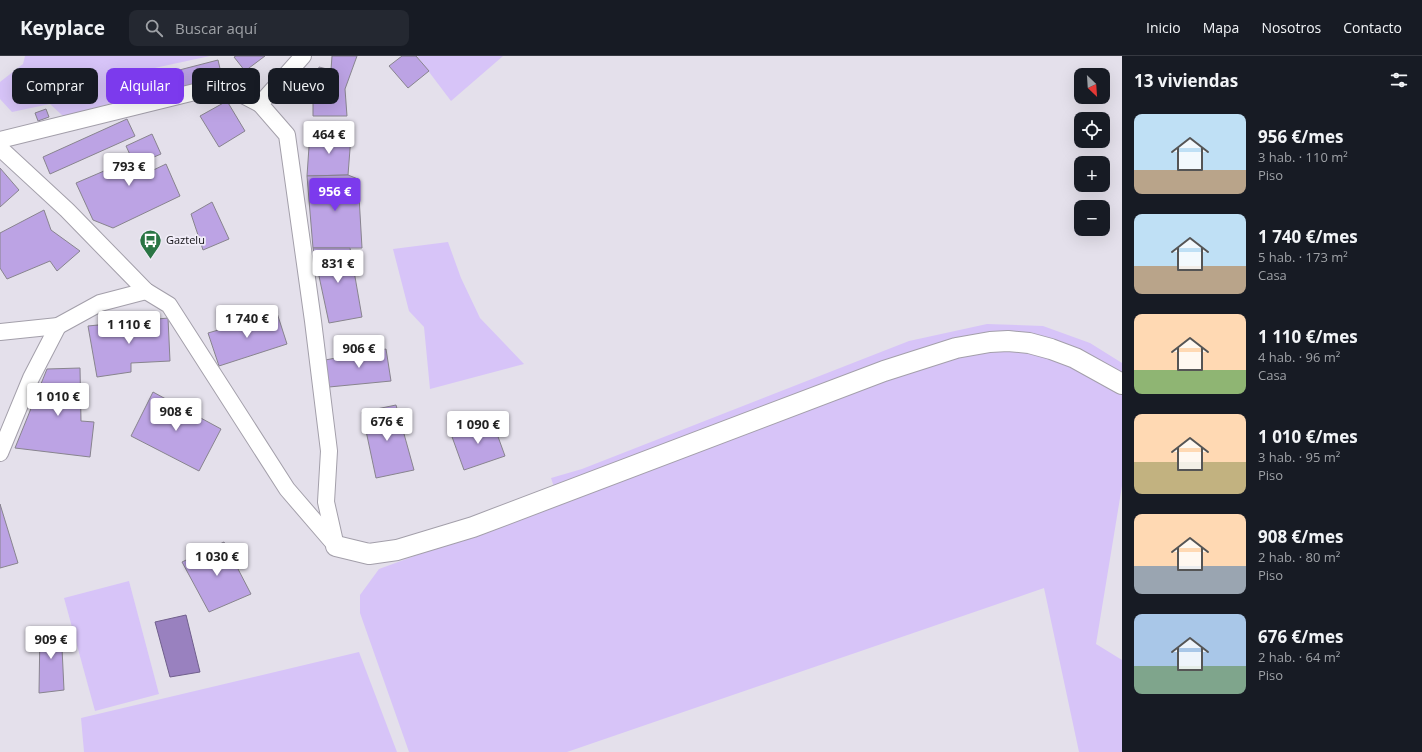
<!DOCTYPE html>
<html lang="es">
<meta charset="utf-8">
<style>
:root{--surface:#171b24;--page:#242831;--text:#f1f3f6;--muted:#9ea1a6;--line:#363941;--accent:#7c3aed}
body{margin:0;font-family:"Open Sans",sans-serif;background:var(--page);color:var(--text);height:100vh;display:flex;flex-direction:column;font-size:15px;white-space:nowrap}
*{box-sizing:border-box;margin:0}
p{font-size:13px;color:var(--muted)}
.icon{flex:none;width:22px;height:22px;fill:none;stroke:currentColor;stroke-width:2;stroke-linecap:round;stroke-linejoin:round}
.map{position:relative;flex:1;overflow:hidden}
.drawer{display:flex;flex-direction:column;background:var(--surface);width:300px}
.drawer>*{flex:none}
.hud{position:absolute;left:12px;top:12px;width:380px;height:36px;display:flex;gap:8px}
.needle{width:26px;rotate:155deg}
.tools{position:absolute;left:1074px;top:12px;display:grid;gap:8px}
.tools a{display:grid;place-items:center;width:36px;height:36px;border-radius:8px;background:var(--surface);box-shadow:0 4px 16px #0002;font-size:20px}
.price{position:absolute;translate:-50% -34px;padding:0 9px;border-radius:4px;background:#fff;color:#222;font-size:13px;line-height:26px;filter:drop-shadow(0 1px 2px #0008)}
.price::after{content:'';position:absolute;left:50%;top:24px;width:12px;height:9px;margin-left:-6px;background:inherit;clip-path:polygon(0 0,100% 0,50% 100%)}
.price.on{background:var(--accent);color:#fff}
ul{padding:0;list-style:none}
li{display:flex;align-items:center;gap:12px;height:100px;padding:0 12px}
li span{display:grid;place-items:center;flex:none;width:112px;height:80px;border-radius:8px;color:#555}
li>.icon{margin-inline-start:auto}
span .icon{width:48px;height:48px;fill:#fffc;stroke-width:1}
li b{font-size:17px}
h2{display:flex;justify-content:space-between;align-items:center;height:48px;padding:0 12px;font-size:17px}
.tag{padding:0 14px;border-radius:8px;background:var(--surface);box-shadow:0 4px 16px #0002;font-size:14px;line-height:36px}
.tag.on{background:var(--accent);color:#fff}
header{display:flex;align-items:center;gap:24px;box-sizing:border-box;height:56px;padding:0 20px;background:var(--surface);border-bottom:1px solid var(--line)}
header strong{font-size:19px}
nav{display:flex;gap:22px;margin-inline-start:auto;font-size:14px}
.search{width:280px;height:36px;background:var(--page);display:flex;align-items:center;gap:10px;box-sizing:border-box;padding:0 14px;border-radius:8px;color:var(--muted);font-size:15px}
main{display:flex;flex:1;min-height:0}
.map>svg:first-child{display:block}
.green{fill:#d7c4f8}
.water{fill:#9981bf;stroke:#705f8c}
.building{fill:#bca3e4;stroke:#88848e}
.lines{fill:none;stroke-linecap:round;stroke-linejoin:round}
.minor-casing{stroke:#a39faa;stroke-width:18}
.tertiary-casing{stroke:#a39faa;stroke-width:22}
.minor{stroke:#fff;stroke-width:16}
.tertiary{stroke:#fff;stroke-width:20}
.labels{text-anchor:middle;stroke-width:3.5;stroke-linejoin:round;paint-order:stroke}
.poi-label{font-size:11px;fill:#111014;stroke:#f1edf8;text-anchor:start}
</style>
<header>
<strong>Keyplace</strong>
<div class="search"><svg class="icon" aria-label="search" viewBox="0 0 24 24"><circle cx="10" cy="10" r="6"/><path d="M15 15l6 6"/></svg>Buscar aquí</div>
<nav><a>Inicio</a><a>Mapa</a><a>Nosotros</a><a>Contacto</a></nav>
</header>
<main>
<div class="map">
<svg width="1122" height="696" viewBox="0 0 1122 696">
<rect width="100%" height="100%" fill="#e4e0eb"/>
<g class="green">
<polygon points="25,0 210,0 150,13 155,36 63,60 50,48 12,56 0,43 0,26 23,8"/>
<polygon points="417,0 503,0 451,45"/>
<polygon points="448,186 461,222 480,262 524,308 430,333 424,271 409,255 393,193"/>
<polygon points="987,268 1043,270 1090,287 1122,307 1122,318 1073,290 1022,279 554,431 551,422 582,413 909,285"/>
<polygon points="980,296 1029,296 1076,310 1122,337 1122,430 1096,588 1122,604 1122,696 1079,696 1044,532 567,696 409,696 360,557 360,539 379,513 595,434 890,321"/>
<polygon points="129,525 159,638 95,655 64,542"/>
<polygon points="359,596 397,696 84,696 81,662"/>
</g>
<polygon class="water" points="186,559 200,616 170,621 155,566"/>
<g class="building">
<polygon points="236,0 265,0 245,15 234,1"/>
<polygon points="332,0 357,0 345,33 347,60 313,60 313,33 319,11 331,14"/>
<polygon points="402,0 416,0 429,15 408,32 389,10"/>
<polygon points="218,4 222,21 164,36 160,19"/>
<polygon points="227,45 245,75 219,91 200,60"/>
<polygon points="46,53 49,61 38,65 35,57"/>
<polygon points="127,63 135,80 50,118 43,101"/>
<polygon points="310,76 351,80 348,119 307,120"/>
<polygon points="152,78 161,98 140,107 145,118 166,108 180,140 113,172 93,164 76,127 132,103 126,90"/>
<polygon points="0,112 19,134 0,151"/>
<polygon points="348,119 358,123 362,192 313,192 307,120"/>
<polygon points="212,146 229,183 203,194 191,158"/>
<polygon points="44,154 51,174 80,195 57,215 50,205 7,223 0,212 0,177"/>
<polygon points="313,192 350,192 362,261 329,267"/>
<polygon points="277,257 287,288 219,310 208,277"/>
<polygon points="168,262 170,305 131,307 131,316 97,321 88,270"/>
<polygon points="386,293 391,325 329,331 325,304"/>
<polygon points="80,312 81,365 94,366 90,401 15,392 47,313"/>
<polygon points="153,336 221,373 199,415 131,380"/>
<polygon points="396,349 414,414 376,422 362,356"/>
<polygon points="492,364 505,400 464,414 451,378"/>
<polygon points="0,448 18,507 0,512"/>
<polygon points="224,486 251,538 209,556 182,506"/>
<polygon points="61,571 64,634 39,637 40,572"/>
</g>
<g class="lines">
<defs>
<g id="minor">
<polyline points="303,0 260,48 287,79 313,265 329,395 326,446 335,486"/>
<polyline points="0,84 211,32 233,34 260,48"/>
<polyline points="0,92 67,154 146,235 169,249 287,433 336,490"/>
<polyline points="0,276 58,270 100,247 146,235"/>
<polyline points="0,397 31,322 58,270"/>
</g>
<polyline id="tertiary" points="336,490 369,498 397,494 473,471 884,315 956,292 990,286 1008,285 1029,287 1051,293 1075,302 1122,328"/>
</defs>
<use href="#minor" class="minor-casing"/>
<use href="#tertiary" class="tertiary-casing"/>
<use href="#minor" class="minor"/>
<use href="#tertiary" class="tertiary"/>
</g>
<defs>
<symbol id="bus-pin" viewBox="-11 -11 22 30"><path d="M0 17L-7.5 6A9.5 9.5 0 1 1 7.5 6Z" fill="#2a7544" stroke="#f1edf8"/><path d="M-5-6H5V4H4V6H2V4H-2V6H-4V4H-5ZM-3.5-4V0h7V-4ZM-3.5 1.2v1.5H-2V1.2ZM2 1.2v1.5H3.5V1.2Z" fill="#fff"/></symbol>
</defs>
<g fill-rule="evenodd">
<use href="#bus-pin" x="138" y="172" width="25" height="34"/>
</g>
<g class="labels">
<g class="poi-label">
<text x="166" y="188">Gaztelu</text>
</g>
</g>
</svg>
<div class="tools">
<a><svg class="needle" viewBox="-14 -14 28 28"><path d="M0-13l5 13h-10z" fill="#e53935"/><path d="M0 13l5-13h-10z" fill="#9ea1a6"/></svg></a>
<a><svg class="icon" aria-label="locate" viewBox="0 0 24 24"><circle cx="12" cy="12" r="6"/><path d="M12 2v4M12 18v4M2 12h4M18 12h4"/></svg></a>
<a>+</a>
<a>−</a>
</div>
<b class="price" style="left:329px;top:99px">464 €</b>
<b class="price" style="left:129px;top:131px">793 €</b>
<b class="price on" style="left:335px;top:156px">956 €</b>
<b class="price" style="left:338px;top:228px">831 €</b>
<b class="price" style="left:247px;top:283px">1 740 €</b>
<b class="price" style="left:129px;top:289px">1 110 €</b>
<b class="price" style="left:359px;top:313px">906 €</b>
<b class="price" style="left:58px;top:361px">1 010 €</b>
<b class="price" style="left:176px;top:376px">908 €</b>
<b class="price" style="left:387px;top:386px">676 €</b>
<b class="price" style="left:478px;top:389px">1 090 €</b>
<b class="price" style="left:217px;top:521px">1 030 €</b>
<b class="price" style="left:51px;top:604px">909 €</b>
<div class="hud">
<a class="tag">Comprar</a>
<a class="tag on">Alquilar</a>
<a class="tag">Filtros</a>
<a class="tag">Nuevo</a>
</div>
</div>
<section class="drawer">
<h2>13 viviendas<svg class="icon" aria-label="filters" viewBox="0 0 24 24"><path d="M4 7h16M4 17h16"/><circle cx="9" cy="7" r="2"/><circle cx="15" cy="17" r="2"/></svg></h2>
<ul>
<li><span style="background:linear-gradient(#bfe0f5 70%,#b9a48a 0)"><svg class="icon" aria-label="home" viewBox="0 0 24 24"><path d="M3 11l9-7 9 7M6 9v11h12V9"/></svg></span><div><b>956 €/mes</b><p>3 hab. · 110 m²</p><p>Piso</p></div></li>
<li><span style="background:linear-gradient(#bfe0f5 65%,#b9a48a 0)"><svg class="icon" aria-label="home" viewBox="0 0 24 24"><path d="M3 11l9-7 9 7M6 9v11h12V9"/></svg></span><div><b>1 740 €/mes</b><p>5 hab. · 173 m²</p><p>Casa</p></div></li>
<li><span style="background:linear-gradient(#ffd9b3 70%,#8fb573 0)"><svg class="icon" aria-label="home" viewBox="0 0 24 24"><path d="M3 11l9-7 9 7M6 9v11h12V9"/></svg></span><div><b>1 110 €/mes</b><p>4 hab. · 96 m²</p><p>Casa</p></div></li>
<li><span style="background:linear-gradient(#ffd9b3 60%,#c2b280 0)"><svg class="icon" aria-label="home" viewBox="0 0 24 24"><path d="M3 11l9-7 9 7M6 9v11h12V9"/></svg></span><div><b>1 010 €/mes</b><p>3 hab. · 95 m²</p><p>Piso</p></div></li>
<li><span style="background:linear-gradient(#ffd9b3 65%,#9aa5b1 0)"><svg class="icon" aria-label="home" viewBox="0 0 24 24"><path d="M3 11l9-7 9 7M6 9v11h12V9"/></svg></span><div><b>908 €/mes</b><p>2 hab. · 80 m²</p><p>Piso</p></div></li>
<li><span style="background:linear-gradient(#a9c7e8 65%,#7fa58c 0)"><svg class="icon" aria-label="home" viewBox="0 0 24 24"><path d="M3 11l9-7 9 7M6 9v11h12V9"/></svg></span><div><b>676 €/mes</b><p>2 hab. · 64 m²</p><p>Piso</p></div></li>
</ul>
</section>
</main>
